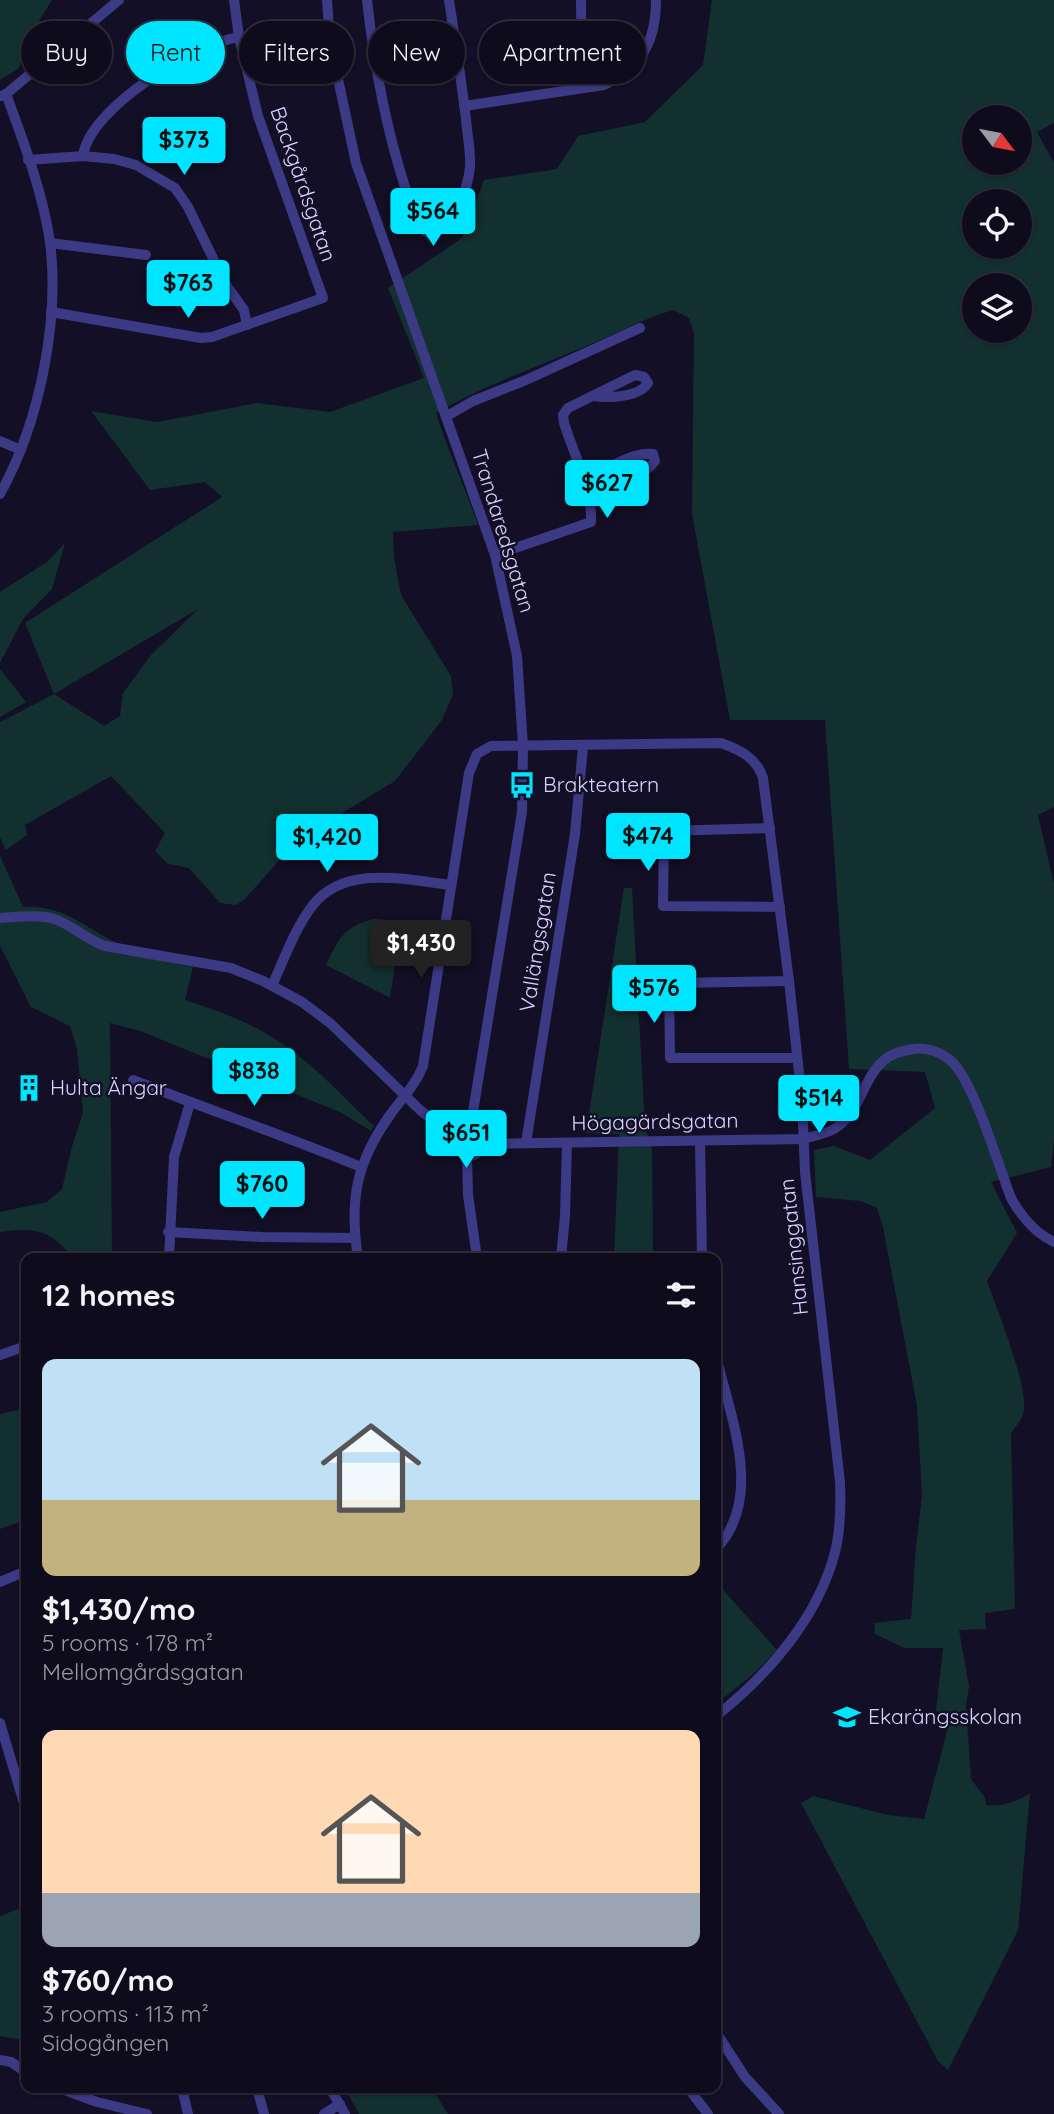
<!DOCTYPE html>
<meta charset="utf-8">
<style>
:root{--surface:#0e0b1c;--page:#1c1929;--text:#f1f3f6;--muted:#9b9ba3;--line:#2e2b3b;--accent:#00e5ff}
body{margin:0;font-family:Quicksand,sans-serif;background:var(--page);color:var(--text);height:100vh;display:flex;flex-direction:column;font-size:26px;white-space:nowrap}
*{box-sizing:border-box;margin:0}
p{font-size:23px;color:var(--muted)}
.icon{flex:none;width:38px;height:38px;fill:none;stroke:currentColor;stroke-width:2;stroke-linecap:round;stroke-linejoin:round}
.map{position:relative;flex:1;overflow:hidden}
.drawer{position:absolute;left:21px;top:1253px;width:700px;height:840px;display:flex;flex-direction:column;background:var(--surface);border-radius:14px;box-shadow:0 2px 5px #0004,0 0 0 2px var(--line)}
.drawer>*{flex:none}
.guide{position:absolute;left:21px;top:21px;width:700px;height:63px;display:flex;gap:14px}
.needle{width:46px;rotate:122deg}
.buttons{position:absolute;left:962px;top:105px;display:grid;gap:14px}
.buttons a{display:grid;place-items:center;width:70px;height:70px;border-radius:50%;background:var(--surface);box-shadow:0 2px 5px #0004,0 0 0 2px var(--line);font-size:35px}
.price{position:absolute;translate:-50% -60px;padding:0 16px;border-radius:7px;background:var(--accent);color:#111;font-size:23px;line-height:46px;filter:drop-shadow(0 2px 4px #0008)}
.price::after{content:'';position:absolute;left:50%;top:42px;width:21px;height:16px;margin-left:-10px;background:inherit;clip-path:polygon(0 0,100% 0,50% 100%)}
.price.selected{background:#222;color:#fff}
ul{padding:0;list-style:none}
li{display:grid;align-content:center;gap:14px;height:371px;padding:0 21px}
li span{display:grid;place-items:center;height:217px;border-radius:14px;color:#555}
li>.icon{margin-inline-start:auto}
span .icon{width:126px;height:126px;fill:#fffc;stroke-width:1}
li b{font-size:30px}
h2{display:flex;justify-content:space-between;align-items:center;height:84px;padding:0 21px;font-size:30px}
.chip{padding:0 24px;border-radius:32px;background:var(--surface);box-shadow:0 2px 5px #0004,0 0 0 2px var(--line);font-size:24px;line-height:63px}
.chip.selected{background:var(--accent);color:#111}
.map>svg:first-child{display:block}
.green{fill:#12302f;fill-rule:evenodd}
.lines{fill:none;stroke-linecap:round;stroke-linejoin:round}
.minor{stroke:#3d3a85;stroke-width:10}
.labels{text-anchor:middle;stroke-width:5;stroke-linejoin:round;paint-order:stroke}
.street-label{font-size:21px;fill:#d9d4ff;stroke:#130f26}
.poi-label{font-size:21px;fill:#d9d4ff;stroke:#130f26;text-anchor:start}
</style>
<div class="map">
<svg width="1054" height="2114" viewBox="0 0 1054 2114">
<rect width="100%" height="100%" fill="#130f26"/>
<g class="green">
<polygon points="0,0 52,0 40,19 18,69 0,80"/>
<path d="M712,0H1054V123L1037,132L1054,163V807L1038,815L1054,884V1140L1051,1167L991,1182L1017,1233L987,1281C997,1309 1027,1383 1024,1409C1024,1418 1016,1426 1011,1433L1015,1609L985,1613L986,1629L959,1630L969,1686L966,1706L971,1779L985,1798L986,1805C1004,1807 1015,1802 1030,1793L1018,1930L948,2070L938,2061L801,1803L813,1796L888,1815L924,1819L949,1724L936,1710L943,1648H904L875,1634L874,1623L911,1619L916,1547L922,1495L917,1406L883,1227L877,1208L860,1201L816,1197L814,1150L834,1146L870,1160L935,1108L925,1072L849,1069L825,720H730L692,514L694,333L689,318L673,310C642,319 614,335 584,347C534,368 483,386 436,413C448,451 465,487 478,525L393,532L394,557L401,595L451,676L453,694L442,720L395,781L297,840L245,899L236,905L220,903L189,868L168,864L155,851L165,833L111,776L25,825L27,835L6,850L0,837V722L54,694L25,623L222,497L205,482L150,490L91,411L157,422L257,403L330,412L424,378L388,288L462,238L484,180L557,169L578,136L645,122L703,65ZM975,117H1020V163H975ZM975,201H1020V247H975ZM975,285H1020V331H975ZM198,609L151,655L123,693L120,716L104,726L54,694Z"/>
<polygon points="65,543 52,589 23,619 0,663 0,592 47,562"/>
<polygon points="0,669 26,702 0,717"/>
<path d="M0,856L23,907C61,905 79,923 109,939C135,953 164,962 193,967L185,1000C216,1010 247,1021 275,1039C312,1062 343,1097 374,1126L371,1131L342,1113L140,1031L110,1023L112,1258H73C50,1230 36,1227 0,1232V1212L47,1202L62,1189L71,1150L83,1112L77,1049L70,1026L31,1007L0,946Z"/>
<polygon points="624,888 632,888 645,1127 652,1149 653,1258 614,1258 619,1134 586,1133"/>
<path d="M374,919L402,921L390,998L326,965C339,937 344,927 374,919Z"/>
<polygon points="26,1408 26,1520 0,1529 0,1414"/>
<polygon points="716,1582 777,1650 752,1675 716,1704"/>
<polygon points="26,1906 26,2036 17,2039 0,2036 0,1916"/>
<polygon points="345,2088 432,2088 448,2114 359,2114"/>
</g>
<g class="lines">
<g class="minor">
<polyline points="327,0 330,42 356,163 495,555 517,656 523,745 522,812 470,1130"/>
<path d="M367,0C374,64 385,125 405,187C410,201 413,228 429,233C453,228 468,189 470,167C471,151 467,134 466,119C461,79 455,39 449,0"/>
<polyline points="581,0 582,87"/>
<polyline points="1,96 6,94 119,0"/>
<path d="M464,106L604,85C642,66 656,42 656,0"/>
<path d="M83,156C89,108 195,44 239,37"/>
<polyline points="28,160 83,156 114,159 136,165 175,188 188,207 226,285 244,310 247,325"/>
<polyline points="50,243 146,255"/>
<polyline points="51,312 201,338 212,337 323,298 258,116 239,37 234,0"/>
<polyline points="447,416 473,401 526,380 640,328"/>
<polyline points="0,441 21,450"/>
<path d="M584,481C604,471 630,452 653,454L655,461C644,477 626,475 610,468"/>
<path d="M0,494C39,424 60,322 50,242C43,193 23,140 6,94"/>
<path d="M495,555L591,522C593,492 573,452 564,423L563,415L568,408L635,375L644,377L648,383C639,398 608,398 593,396"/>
<polyline points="770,828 664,831 663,906 780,907"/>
<path d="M0,918C14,917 31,915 45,917C66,919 84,939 105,946L231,968L263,981L302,1002L330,1023L420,1110L457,1139"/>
<polyline points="789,981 669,983 670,1058 797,1058"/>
<path d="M272,986C284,959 295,928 313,905C345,864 407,880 451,885"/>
<path d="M133,1080C209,1110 286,1136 361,1167"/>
<circle cx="469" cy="1143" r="13"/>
<polyline points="700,1141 702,1258"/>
<polyline points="526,1143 575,834 583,747"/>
<path d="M481,1144L803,1139C813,1136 825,1134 834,1129C860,1114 862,1080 883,1061C892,1053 902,1051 913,1049C926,1047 942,1052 952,1062C974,1082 999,1167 1011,1198C1021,1216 1035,1233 1054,1242"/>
<polyline points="467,1155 468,1195 477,1258"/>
<polyline points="168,1232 262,1237 355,1238"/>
<polyline points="169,1258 174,1157 190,1103"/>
<path d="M358,1258C349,1200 356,1163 390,1115C402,1098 415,1086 423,1066L469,773L477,754L491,746L721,743C740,750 756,757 763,778L789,981L802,1100L805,1172L840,1482C841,1506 841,1529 835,1552C818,1618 768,1675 716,1716"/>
<polyline points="561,1258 565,1216 567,1143"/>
<polyline points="0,1355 26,1346"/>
<path d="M716,1356C730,1416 765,1498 716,1549"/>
<polyline points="0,1582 26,1571"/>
<polyline points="0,1723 26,1810"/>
<polyline points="716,2032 745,2077 779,2114"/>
<polyline points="0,2060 11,2062 26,2072"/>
<polyline points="59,2088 97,2102 147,2114"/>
<polyline points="182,2088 188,2114"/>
<polyline points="257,2088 264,2114"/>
<polyline points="330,2088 345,2114"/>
<polyline points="688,2088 708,2114"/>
<polyline points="324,2114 340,2104"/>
</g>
</g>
<defs>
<symbol id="bus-bare" viewBox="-9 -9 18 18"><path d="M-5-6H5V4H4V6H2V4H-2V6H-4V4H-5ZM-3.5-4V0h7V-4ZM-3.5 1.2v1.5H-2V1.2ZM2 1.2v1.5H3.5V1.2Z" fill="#00e5ff" stroke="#130f26" stroke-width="2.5" paint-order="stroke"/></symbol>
<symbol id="building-bare" viewBox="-9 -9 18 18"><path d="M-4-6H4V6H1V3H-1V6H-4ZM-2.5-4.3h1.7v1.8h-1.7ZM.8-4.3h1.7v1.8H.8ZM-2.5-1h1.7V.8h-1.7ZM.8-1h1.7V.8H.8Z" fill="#00e5ff" stroke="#130f26" stroke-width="2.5" paint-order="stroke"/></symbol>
<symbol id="school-bare" viewBox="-9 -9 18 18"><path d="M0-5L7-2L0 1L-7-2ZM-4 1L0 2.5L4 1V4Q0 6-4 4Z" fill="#00e5ff" stroke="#130f26" stroke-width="2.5" paint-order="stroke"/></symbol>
</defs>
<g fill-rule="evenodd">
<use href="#bus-bare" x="503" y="766" width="38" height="38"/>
<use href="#building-bare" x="10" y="1069" width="38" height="38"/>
<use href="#school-bare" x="828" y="1698" width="38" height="38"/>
</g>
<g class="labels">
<g class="street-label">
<text transform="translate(303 184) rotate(71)" y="7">Backgårdsgatan</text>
<text transform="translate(503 531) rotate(73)" y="7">Trandaredsgatan</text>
<text transform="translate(538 942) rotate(-81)" y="7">Vallängsgatan</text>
<text transform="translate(655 1122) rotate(-1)" y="7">Högagärdsgatan</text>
<text transform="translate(794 1247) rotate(-96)" y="7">Hansinggatan</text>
</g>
<g class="poi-label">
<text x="543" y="792">Brakteatern</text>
<text x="50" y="1095">Hulta Ängar</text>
<text x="868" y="1724">Ekarängsskolan</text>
</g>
</g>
</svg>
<div class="buttons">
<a><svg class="needle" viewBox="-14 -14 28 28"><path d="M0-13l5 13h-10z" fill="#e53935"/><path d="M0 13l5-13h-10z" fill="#9b9ba3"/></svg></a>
<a><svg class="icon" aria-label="locate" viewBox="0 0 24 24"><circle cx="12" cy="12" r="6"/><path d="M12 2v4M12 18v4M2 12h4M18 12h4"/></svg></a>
<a><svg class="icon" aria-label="layers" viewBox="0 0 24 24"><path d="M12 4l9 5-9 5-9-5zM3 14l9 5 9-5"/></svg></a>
</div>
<b class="price" style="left:184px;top:177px">$373</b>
<b class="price" style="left:433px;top:248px">$564</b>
<b class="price" style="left:188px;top:320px">$763</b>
<b class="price" style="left:607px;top:520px">$627</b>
<b class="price" style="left:648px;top:873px">$474</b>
<b class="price" style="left:327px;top:874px">$1,420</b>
<b class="price selected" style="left:421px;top:980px">$1,430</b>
<b class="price" style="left:654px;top:1025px">$576</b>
<b class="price" style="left:254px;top:1108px">$838</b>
<b class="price" style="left:819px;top:1135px">$514</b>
<b class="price" style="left:466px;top:1170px">$651</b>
<b class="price" style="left:262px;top:1221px">$760</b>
<div class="guide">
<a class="chip">Buy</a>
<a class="chip selected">Rent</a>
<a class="chip">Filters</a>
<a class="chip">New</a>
<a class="chip">Apartment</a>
</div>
<section class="drawer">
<h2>12 homes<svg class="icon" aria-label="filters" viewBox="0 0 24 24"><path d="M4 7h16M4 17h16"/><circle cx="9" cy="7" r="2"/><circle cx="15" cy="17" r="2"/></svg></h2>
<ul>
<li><span style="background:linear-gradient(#bfe0f5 65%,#c2b280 0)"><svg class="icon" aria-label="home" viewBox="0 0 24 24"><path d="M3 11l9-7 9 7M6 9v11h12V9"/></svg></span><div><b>$1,430/mo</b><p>5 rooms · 178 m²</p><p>Mellomgårdsgatan</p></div></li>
<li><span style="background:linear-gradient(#ffd9b3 75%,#9aa5b1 0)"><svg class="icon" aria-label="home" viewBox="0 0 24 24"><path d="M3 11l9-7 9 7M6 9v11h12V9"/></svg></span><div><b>$760/mo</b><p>3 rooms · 113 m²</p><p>Sidogången</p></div></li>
</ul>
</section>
</div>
